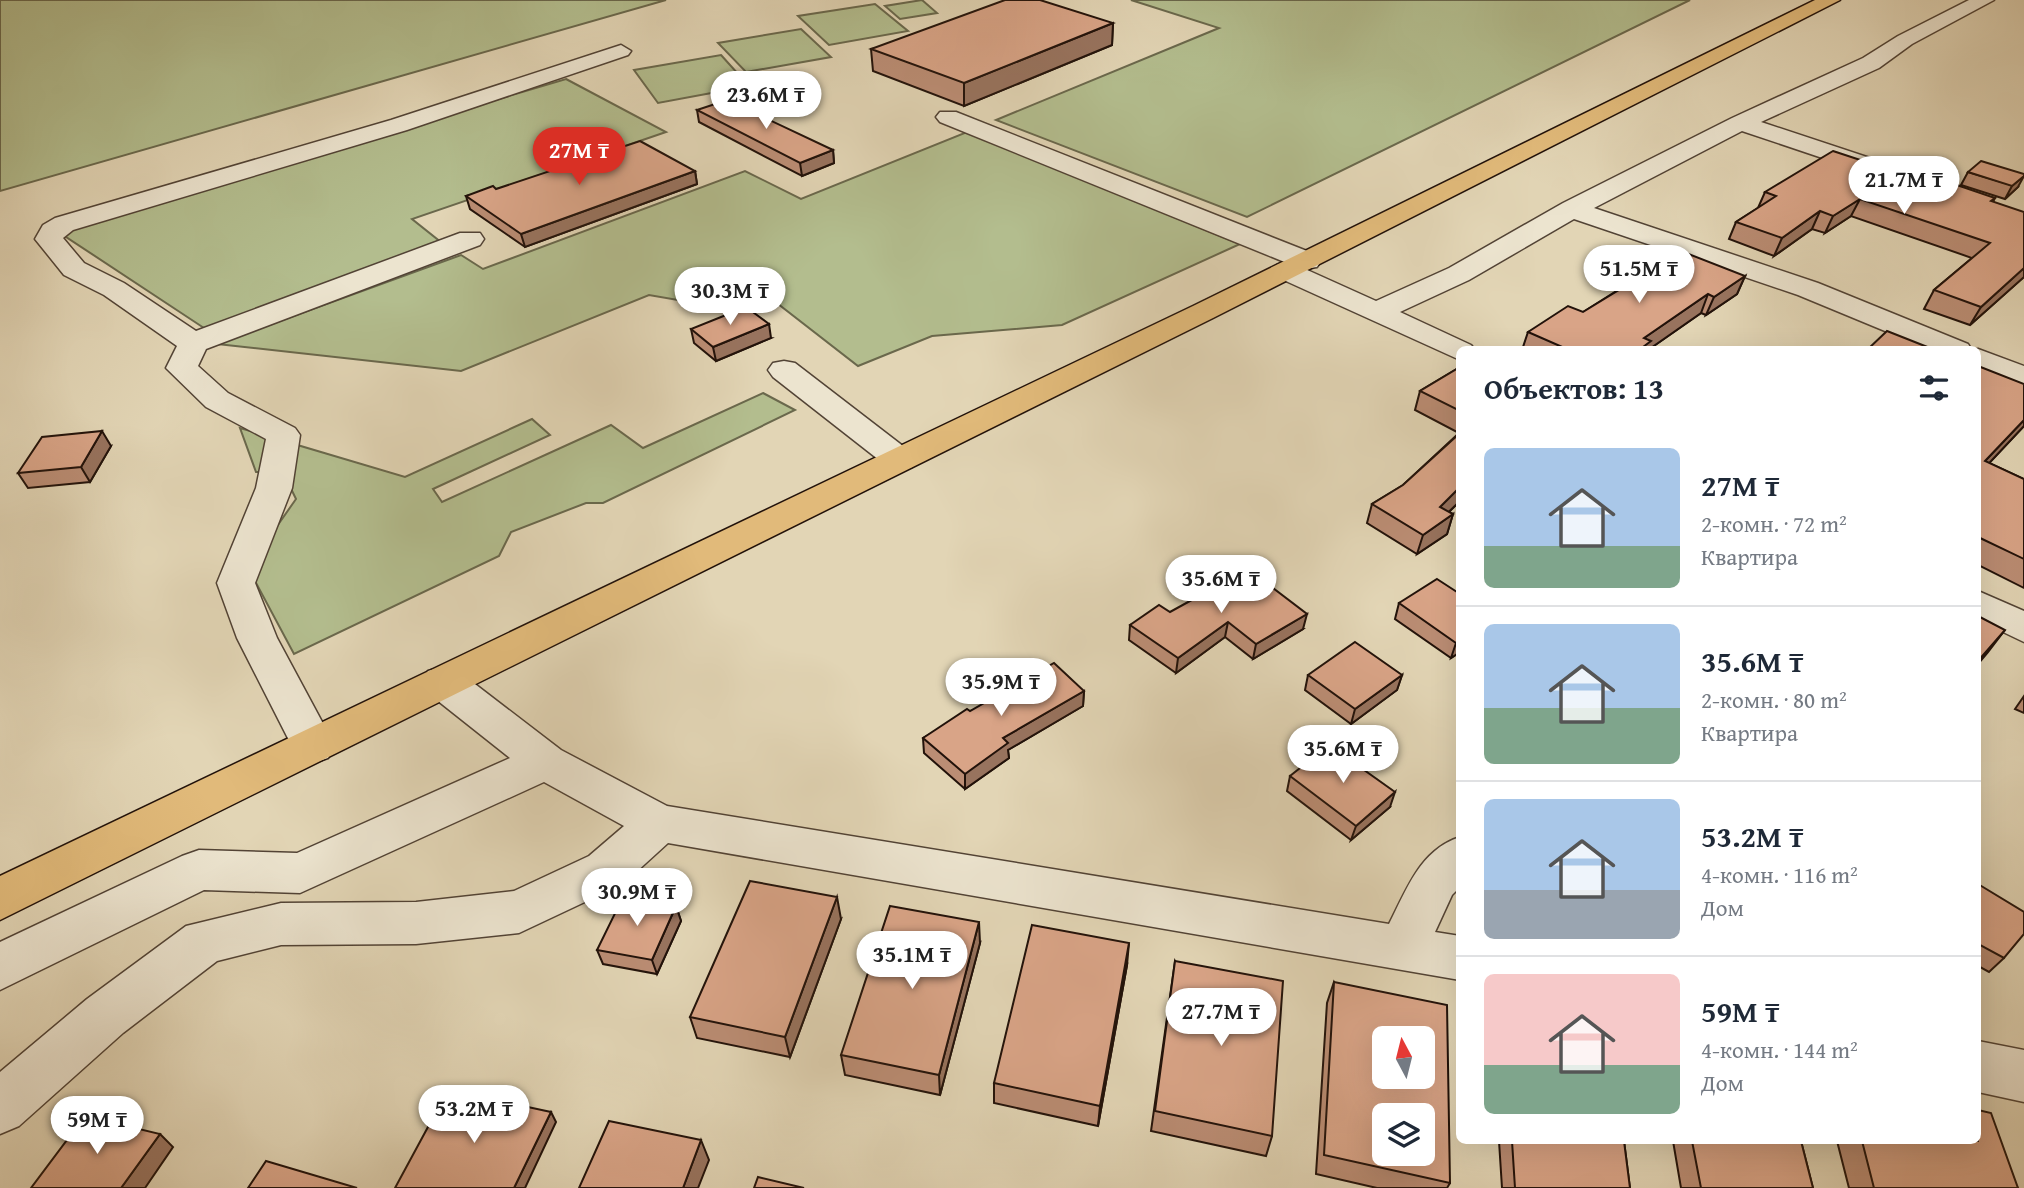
<!DOCTYPE html>
<html lang="ru">
<meta charset="utf-8">
<style>
:root{--surface:#fff;--page:#f6f6f7;--text:#1f2937;--muted:#747a83;--line:#e0e1e3;--accent:#d93025}
body{margin:0;font-family:"Gentium Book Plus",serif;background:var(--page);color:var(--text);height:100vh;display:flex;flex-direction:column;font-size:26px;white-space:nowrap}
*{box-sizing:border-box;margin:0}
p{font-size:23px;color:var(--muted)}
.icon{flex:none;width:38px;height:38px;fill:none;stroke:currentColor;stroke-width:2;stroke-linecap:round;stroke-linejoin:round}
.map{position:relative;flex:1;overflow:hidden}
.panel{position:absolute;left:1456px;top:346px;width:525px;height:798px;display:flex;flex-direction:column;background:var(--surface);border-radius:10px;box-shadow:0 7px 28px #0002}
.panel>*{flex:none}
.needle{width:46px;rotate:353deg}
.buttons{position:absolute;left:1372px;top:1026px;display:grid;gap:14px}
.buttons a{display:grid;place-items:center;width:63px;height:63px;border-radius:10px;background:var(--surface);box-shadow:0 7px 28px #0002;font-size:35px}
.price{position:absolute;translate:-50% -60px;padding:0 16px;border-radius:24px;background:#fff;color:#222;font-size:23px;line-height:46px;filter:drop-shadow(0 2px 4px #0008)}
.price::after{content:'';position:absolute;left:50%;top:42px;width:21px;height:16px;margin-left:-10px;background:inherit;clip-path:polygon(0 0,100% 0,50% 100%)}
.price.active{background:var(--accent);color:#fff}
ul{padding:0;list-style:none}
li{display:flex;align-items:center;gap:21px;height:175px;padding:0 28px}
li+li{border-top:2px solid var(--line)}
li span{display:grid;place-items:center;flex:none;width:196px;height:140px;border-radius:10px;color:#555}
li>.icon{margin-inline-start:auto}
span .icon{width:84px;height:84px;fill:#fffc;stroke-width:1}
li b{font-size:30px}
h2{display:flex;justify-content:space-between;align-items:center;height:84px;padding:0 28px;font-size:30px}
.map>svg:first-child{display:block}
.green{fill:#b3bd8e;stroke:#6a684c;stroke-width:2}
.lines{fill:none;stroke-linecap:round;stroke-linejoin:round}
.minor-casing{stroke:#524335;stroke-width:3}
.major-casing{stroke:#22120a;stroke-width:3}
.minor{fill:#ece4cf;fill-rule:evenodd}
.major{fill:#e1ba7a;fill-rule:evenodd}
.wall{fill:#bb8d74;stroke:#22120a;stroke-width:2}
.shaded-wall{fill:#98735e;stroke:#22120a;stroke-width:2}
.building{fill:#d9a487;stroke:#22120a;stroke-width:2;fill-rule:evenodd}
</style>
<div class="map">
<svg width="2024" height="1188" viewBox="0 0 2024 1188">
<rect width="100%" height="100%" fill="#e2d5b5"/>
<filter id="stains"><feTurbulence type="fractalNoise" baseFrequency=".00286" numOctaves="4"/><feColorMatrix values="0 0 0 0 .2 0 0 0 0 .09 0 0 0 0 .02 0 0 0 .5 -.17"/></filter>
<radialGradient id="worn" r=".72"><stop offset=".6" stop-color="#630" stop-opacity="0"/><stop offset="1" stop-color="#630" stop-opacity=".3"/></radialGradient>
<g class="green">
<polygon points="0,0 666,0 0,191"/>
<polygon points="922,0 937,13 900,19 885,6"/>
<polygon points="1131,0 1690,0 1247,217 996,120 1219,28"/>
<polygon points="875,4 908,31 829,45 798,16"/>
<polygon points="801,29 831,57 746,72 718,43"/>
<polygon points="721,55 749,86 658,103 634,70"/>
<polygon points="566,79 666,132 412,219 442,243 207,330 57,231"/>
<polygon points="967,132 1240,244 1062,325 932,336 858,366 755,286 701,304 649,295 461,371 217,344 461,255 483,269 745,171 801,199"/>
<polygon points="763,393 795,410 603,503 586,503 511,532 499,556 294,654 255,581 259,552 296,499 283,472 256,472 240,428 405,477 532,419 550,435 433,489 442,502 611,425 643,448"/>
</g>
<g class="lines">
<defs>
<g id="minor">
<polygon points="1969,0 1994,0 1912,44 1879,68 1761,122 1888,164 1891,169 1888,174 1870,174 1742,131 1594,208 1818,283 1968,344 1972,350 1931,350 1798,295 1574,219 1469,280 1400,312 1471,345 1475,350 1460,350 1460,360 1277,277 1273,271 1277,265 1287,263 940,122 936,117 940,112 956,112 1317,255 1321,261 1317,267 1305,269 1376,301 1449,268 1563,203 1732,118 1863,58 1898,36"/>
<polygon points="621,45 631,51 628,55 407,130 73,230 63,238 84,263 124,283 196,331 460,233 480,233 484,239 480,245 206,349 198,366 228,393 295,428 300,435 292,488 255,583 277,638 335,746 328,758 313,763 298,758 237,638 217,583 256,488 266,439 206,407 166,368 177,346 104,295 64,275 35,239 43,225 55,218 391,120"/>
<polygon points="1978,349 2024,366 2024,386 1978,369 1978,350 1973,350"/>
<polygon points="784,361 795,363 912,453 917,460 912,467 900,470 888,467 773,377 768,370 773,363"/>
<polygon points="1978,591 2024,611 2024,642 1978,620"/>
<path d="M443,667L458,671L561,750L667,806L1389,924C1407,889 1420,850 1460,837V887L1452,895L1435,932L1460,936V980L668,843L623,884L519,933L416,944L281,945L217,961L123,1033L19,1126L0,1134V1072L87,999L186,926L281,903L416,902L514,891L589,856L624,826L544,782L300,893L204,890L0,990V942L182,856L199,850L297,853L510,758L428,693L422,682L428,671Z"/>
<polygon points="1978,1041 2024,1050 2024,1102 1978,1092"/>
</g>
<polygon id="major" points="1815,0 1840,0 1213,318 0,920 0,876 1193,306"/>
</defs>
<use href="#minor" class="minor-casing"/>
<use href="#major" class="major-casing"/>
<use href="#minor" class="minor"/>
<use href="#major" class="major"/>
</g>
<g class="wall">
<polygon points="1113,23 1112,45 964,106 873,71 871,49"/>
<polygon points="697,110 833,150 834,163 802,176 699,122"/>
<polygon points="695,171 697,184 525,247 470,209 466,196 496,189"/>
<polygon points="1968,172 2018,187 2005,199 1961,185"/>
<polygon points="1945,188 1995,198 1993,202 2024,277 1970,325 1924,309 1934,290 1972,258 1851,216 1825,233 1812,229 1774,256 1729,239 1736,222 1758,208 1765,192"/>
<polygon points="1636,265 1745,276 1737,294 1706,315 1701,313 1648,350 1522,350 1528,332 1583,312 1629,283"/>
<polygon points="691,329 771,338 716,361 694,343"/>
<polygon points="1978,366 2024,426 1989,463 2024,479 2024,588 1978,565"/>
<polygon points="1460,367 1460,501 1449,512 1453,514 1447,534 1417,554 1367,523 1372,504 1403,485 1459,433 1415,410 1420,391"/>
<polygon points="111,446 90,482 28,488 18,473"/>
<polygon points="1460,594 1460,652 1451,658 1395,619 1399,603"/>
<polygon points="1170,612 1303,629 1253,659 1225,637 1176,673 1129,640 1130,625"/>
<polygon points="1308,675 1402,675 1397,690 1351,724 1305,690"/>
<polygon points="1084,691 1083,706 1008,750 1009,758 965,789 924,753 923,738 970,711"/>
<polygon points="2024,696 2024,713 2015,709"/>
<polygon points="1290,776 1390,807 1351,840 1287,791"/>
<polygon points="1978,884 2004,958 1989,972 1978,966"/>
<polygon points="676,906 681,921 657,974 603,964 597,950"/>
<polygon points="841,919 790,1057 697,1038 690,1017"/>
<polygon points="980,943 940,1095 845,1075 841,1055"/>
<polygon points="1175,961 1272,1136 1266,1156 1151,1131"/>
<polygon points="1127,965 1098,1126 994,1103 994,1083"/>
<polygon points="1334,982 1450,1183 1447,1188 1377,1188 1316,1174 1327,1003"/>
<polygon points="1499,1141 1624,1141 1630,1188 1502,1188"/>
<polygon points="1673,1141 1801,1141 1813,1188 1681,1188"/>
<polygon points="1837,1141 1978,1141 2018,1188 1849,1188"/>
</g>
<g class="shaded-wall">
<polygon points="1113,23 1112,45 964,106 964,83"/>
<polygon points="833,150 834,163 802,176 800,163"/>
<polygon points="695,171 697,184 525,247 521,234"/>
<polygon points="2024,176 2018,187 2005,199 2012,186"/>
<polygon points="1860,199 1851,216 1825,233 1833,216"/>
<polygon points="1820,211 1812,229 1774,256 1782,238"/>
<polygon points="2024,268 2024,277 1970,325 1981,307"/>
<polygon points="1745,276 1737,294 1706,315 1714,297"/>
<polygon points="1708,294 1701,313 1648,350 1639,350 1644,338"/>
<polygon points="769,324 771,338 716,361 713,347"/>
<polygon points="2024,420 2024,426 1978,475 1985,461"/>
<polygon points="102,431 111,446 90,482 81,467"/>
<polygon points="1460,487 1460,501 1434,526 1440,507"/>
<polygon points="1453,514 1447,534 1417,554 1423,535"/>
<polygon points="1307,614 1303,629 1253,659 1256,644"/>
<polygon points="1228,622 1225,637 1176,673 1178,658"/>
<polygon points="2005,630 1988,652 1978,664 1978,661"/>
<polygon points="1460,640 1460,652 1451,658 1456,643"/>
<polygon points="1402,675 1397,690 1351,724 1355,709"/>
<polygon points="1084,691 1083,706 1008,750 1009,758 965,789 965,774 1003,738"/>
<polygon points="1395,792 1390,807 1351,840 1356,826"/>
<polygon points="837,897 841,919 790,1057 785,1037"/>
<polygon points="676,906 681,921 657,974 652,960"/>
<polygon points="979,922 980,943 940,1095 939,1075"/>
<polygon points="1129,943 1127,965 1098,1126 1100,1106"/>
<polygon points="551,1112 556,1122 525,1188 514,1188"/>
<polygon points="160,1134 173,1147 145,1188 121,1188"/>
<polygon points="701,1140 709,1160 698,1188 683,1188"/>
</g>
<g class="building">
<polygon points="1005,0 1040,0 1113,23 964,83 871,49"/>
<polygon points="727,100 833,150 800,163 697,110"/>
<polygon points="640,141 695,171 521,234 466,196 493,186 496,189"/>
<polygon points="1833,151 1945,188 1951,183 1995,198 1991,201 2024,212 2024,268 1981,307 1934,290 1990,243 1860,199 1833,216 1820,211 1782,238 1736,222 1776,196 1765,192"/>
<polygon points="1981,161 2024,174 2024,176 2012,186 1968,172"/>
<polygon points="1668,246 1745,276 1714,297 1708,294 1644,338 1651,341 1639,350 1569,350 1528,332 1568,306 1583,312 1650,271 1636,265"/>
<polygon points="746,307 769,324 713,347 691,329"/>
<polygon points="1887,331 1935,350 1867,350"/>
<polygon points="1978,366 2024,384 2024,420 1985,461 2024,479 2024,559 1978,537"/>
<polygon points="1460,367 1460,411 1420,391"/>
<polygon points="102,431 81,467 18,473 42,437"/>
<polygon points="1460,433 1460,487 1440,507 1453,514 1423,535 1372,504 1403,485"/>
<polygon points="1248,569 1307,614 1256,644 1228,622 1178,658 1130,625 1159,605 1170,612"/>
<polygon points="1437,579 1460,594 1460,640 1456,643 1399,603"/>
<polygon points="1978,616 2005,630 1978,661"/>
<polygon points="1355,642 1402,675 1355,709 1308,675"/>
<polygon points="1054,663 1084,691 1003,738 1008,743 965,774 923,738 967,709 970,711"/>
<polygon points="1329,745 1395,792 1356,826 1290,776"/>
<polygon points="750,881 837,897 785,1037 690,1017"/>
<polygon points="1978,884 2024,912 2024,934 2004,958 1978,944"/>
<polygon points="623,897 676,906 652,960 597,950"/>
<polygon points="890,906 979,922 939,1075 841,1055"/>
<polygon points="1032,925 1129,943 1100,1106 994,1083"/>
<polygon points="1175,961 1283,981 1272,1136 1155,1111"/>
<path d="M1334,982L1447,1005L1450,1183L1324,1155ZM1384,1038H1423V1076H1384ZM1384,1115H1423V1153H1384Z"/>
<polygon points="448,1090 551,1112 514,1188 395,1188"/>
<polygon points="1978,1110 1991,1113 2018,1188 1874,1188 1862,1141 1978,1141"/>
<polygon points="85,1116 160,1134 121,1188 31,1188"/>
<polygon points="609,1121 701,1140 683,1188 579,1188"/>
<polygon points="1512,1141 1624,1141 1630,1188 1515,1188"/>
<polygon points="1692,1141 1801,1141 1813,1188 1701,1188"/>
<polygon points="266,1161 357,1188 248,1188"/>
<polygon points="758,1177 804,1188 754,1188"/>
</g>
<rect width="100%" height="100%" filter="url(#stains)"/>
<rect width="100%" height="100%" fill="url(#worn)"/>
</svg>
<div class="buttons">
<a><svg class="needle" viewBox="-14 -14 28 28"><path d="M0-13l5 13h-10z" fill="#e53935"/><path d="M0 13l5-13h-10z" fill="#747a83"/></svg></a>
<a><svg class="icon" aria-label="layers" viewBox="0 0 24 24"><path d="M12 4l9 5-9 5-9-5zM3 14l9 5 9-5"/></svg></a>
</div>
<b class="price" style="left:766px;top:131px">23.6M ₸</b>
<b class="price active" style="left:579px;top:187px">27M ₸</b>
<b class="price" style="left:1904px;top:216px">21.7M ₸</b>
<b class="price" style="left:1639px;top:305px">51.5M ₸</b>
<b class="price" style="left:730px;top:327px">30.3M ₸</b>
<b class="price" style="left:1221px;top:615px">35.6M ₸</b>
<b class="price" style="left:1001px;top:718px">35.9M ₸</b>
<b class="price" style="left:1343px;top:785px">35.6M ₸</b>
<b class="price" style="left:637px;top:928px">30.9M ₸</b>
<b class="price" style="left:912px;top:991px">35.1M ₸</b>
<b class="price" style="left:1221px;top:1048px">27.7M ₸</b>
<b class="price" style="left:474px;top:1145px">53.2M ₸</b>
<b class="price" style="left:97px;top:1156px">59M ₸</b>
<section class="panel">
<h2>Объектов: 13<svg class="icon" aria-label="filters" viewBox="0 0 24 24"><path d="M4 7h16M4 17h16"/><circle cx="9" cy="7" r="2"/><circle cx="15" cy="17" r="2"/></svg></h2>
<ul>
<li><span style="background:linear-gradient(#a9c7e8 70%,#7fa58c 0)"><svg class="icon" aria-label="home" viewBox="0 0 24 24"><path d="M3 11l9-7 9 7M6 9v11h12V9"/></svg></span><div><b>27M ₸</b><p>2-комн. · 72 m²</p><p>Квартира</p></div></li>
<li><span style="background:linear-gradient(#a9c7e8 60%,#7fa58c 0)"><svg class="icon" aria-label="home" viewBox="0 0 24 24"><path d="M3 11l9-7 9 7M6 9v11h12V9"/></svg></span><div><b>35.6M ₸</b><p>2-комн. · 80 m²</p><p>Квартира</p></div></li>
<li><span style="background:linear-gradient(#a9c7e8 65%,#9aa5b1 0)"><svg class="icon" aria-label="home" viewBox="0 0 24 24"><path d="M3 11l9-7 9 7M6 9v11h12V9"/></svg></span><div><b>53.2M ₸</b><p>4-комн. · 116 m²</p><p>Дом</p></div></li>
<li><span style="background:linear-gradient(#f6c9c9 65%,#7fa58c 0)"><svg class="icon" aria-label="home" viewBox="0 0 24 24"><path d="M3 11l9-7 9 7M6 9v11h12V9"/></svg></span><div><b>59M ₸</b><p>4-комн. · 144 m²</p><p>Дом</p></div></li>
</ul>
</section>
</div>
